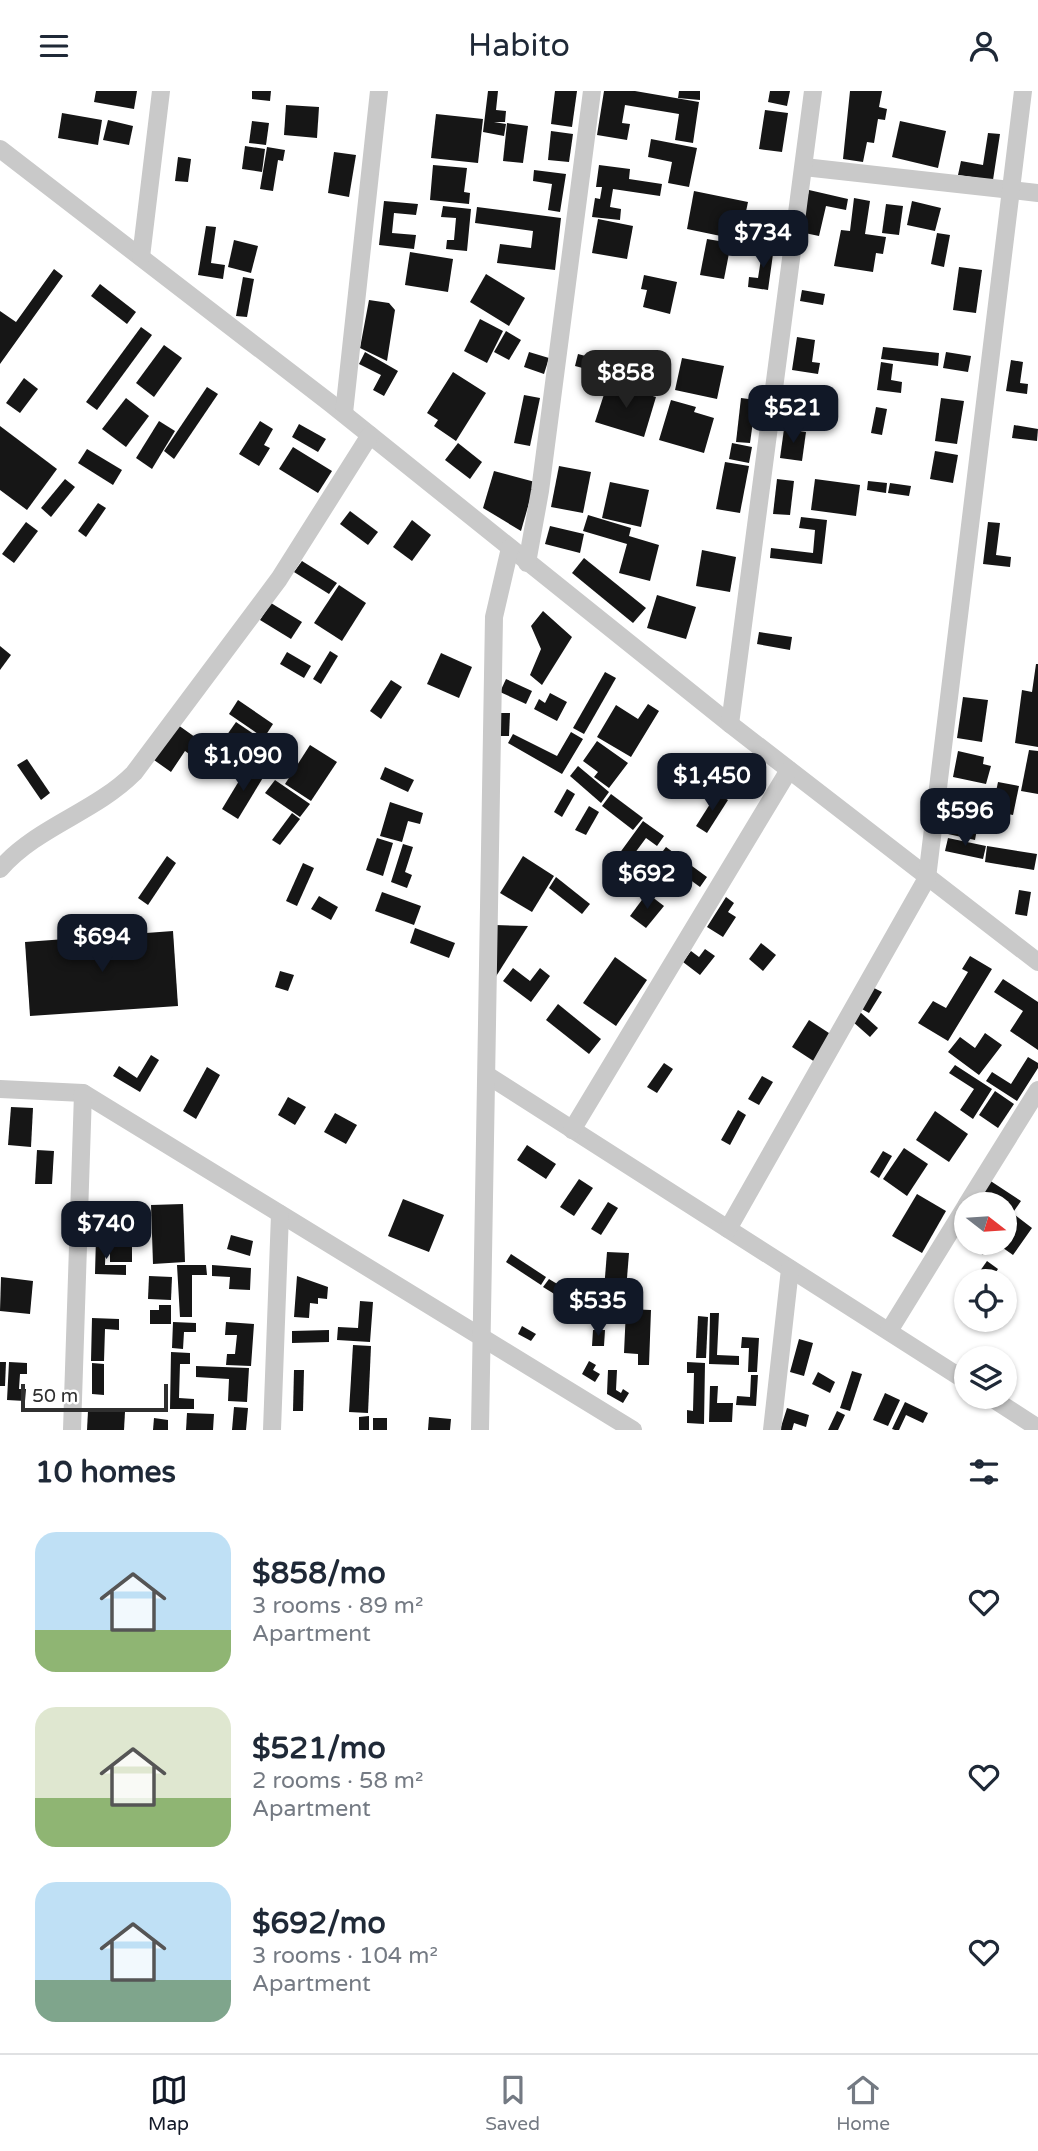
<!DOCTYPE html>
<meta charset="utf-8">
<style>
:root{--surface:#fff;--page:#f6f6f7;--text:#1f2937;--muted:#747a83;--line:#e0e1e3;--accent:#111827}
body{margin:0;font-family:"Varela Round",sans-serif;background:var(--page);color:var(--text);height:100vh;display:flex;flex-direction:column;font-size:26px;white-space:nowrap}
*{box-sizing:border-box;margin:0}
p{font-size:23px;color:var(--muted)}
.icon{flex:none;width:38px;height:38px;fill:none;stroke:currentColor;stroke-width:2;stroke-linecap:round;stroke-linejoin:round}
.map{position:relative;height:1339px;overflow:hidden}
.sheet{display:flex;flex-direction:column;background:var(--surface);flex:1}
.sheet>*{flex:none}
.needle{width:46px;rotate:107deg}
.tools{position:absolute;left:954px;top:1101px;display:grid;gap:14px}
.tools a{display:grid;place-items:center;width:63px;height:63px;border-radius:50%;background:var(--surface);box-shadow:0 2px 5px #0004;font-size:35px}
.scale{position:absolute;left:21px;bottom:18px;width:147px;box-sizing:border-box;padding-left:7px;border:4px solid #2f2f2f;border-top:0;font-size:19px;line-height:24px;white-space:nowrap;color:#2f2f2f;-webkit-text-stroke:5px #fff;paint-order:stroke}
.price{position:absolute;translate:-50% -60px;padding:0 16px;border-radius:14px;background:var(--accent);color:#fff;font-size:23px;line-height:46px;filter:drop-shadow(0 2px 4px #0008)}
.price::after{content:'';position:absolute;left:50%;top:42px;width:21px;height:16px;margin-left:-10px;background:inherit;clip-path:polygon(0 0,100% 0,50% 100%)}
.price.current{background:#222;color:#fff}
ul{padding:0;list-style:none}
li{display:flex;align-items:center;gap:21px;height:175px;padding:0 35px}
li span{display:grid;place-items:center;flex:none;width:196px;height:140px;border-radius:21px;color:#555}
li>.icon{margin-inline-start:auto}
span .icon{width:84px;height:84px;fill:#fffc;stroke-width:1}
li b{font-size:30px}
h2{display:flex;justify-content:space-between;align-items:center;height:84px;padding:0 35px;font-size:30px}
header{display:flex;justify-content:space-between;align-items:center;height:91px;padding:0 35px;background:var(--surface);font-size:32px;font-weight:600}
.tab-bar{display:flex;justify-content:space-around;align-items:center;height:98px;border-top:2px solid var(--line);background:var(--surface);font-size:19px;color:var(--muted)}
.tab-bar a{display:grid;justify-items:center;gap:4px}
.tab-bar .current{color:var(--accent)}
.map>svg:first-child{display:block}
.building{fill:#161616}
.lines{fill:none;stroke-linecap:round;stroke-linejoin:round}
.street{stroke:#c9c9c9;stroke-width:18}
</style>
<header><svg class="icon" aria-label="menu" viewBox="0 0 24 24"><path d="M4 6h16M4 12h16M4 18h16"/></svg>Habito<svg class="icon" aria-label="person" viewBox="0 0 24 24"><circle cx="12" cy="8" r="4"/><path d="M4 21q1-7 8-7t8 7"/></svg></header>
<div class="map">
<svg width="1038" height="1339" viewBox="0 0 1038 1339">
<rect width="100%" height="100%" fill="#fff"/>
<g class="building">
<polygon points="96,0 137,0 134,18 94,11"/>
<polygon points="252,0 271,0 270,10 252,8"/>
<polygon points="488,0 498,0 496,19 506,20 505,31 494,31 506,33 504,45 483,41"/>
<polygon points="555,0 577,0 572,36 551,33"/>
<polygon points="604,0 635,0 699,11 693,52 675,49 679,23 625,14 622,32 630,33 627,49 597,44"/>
<polygon points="679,0 700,0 700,9 678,7"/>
<polygon points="770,0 790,0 787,15 768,11"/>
<polygon points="850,0 882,0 879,16 887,18 885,29 878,28 874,52 867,51 863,71 843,68"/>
<polygon points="286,14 319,16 317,47 284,44"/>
<polygon points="765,19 788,22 782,61 759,58"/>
<polygon points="62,22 102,29 98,54 58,47"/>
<polygon points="436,23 483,28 478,72 431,67"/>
<polygon points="108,29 133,35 129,54 103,49"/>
<polygon points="252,30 269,32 266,54 249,52"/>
<polygon points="900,30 946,40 938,77 892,66"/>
<polygon points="507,32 528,35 523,72 503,70"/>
<polygon points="551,40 573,43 569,71 548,69"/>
<polygon points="988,42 1000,43 993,89 958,84 961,70 983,74"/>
<polygon points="651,48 697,57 689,96 668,92 672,71 648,66"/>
<polygon points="245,55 265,58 262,81 242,78"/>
<polygon points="267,56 285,59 283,70 278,69 273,100 260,98"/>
<polygon points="334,61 356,64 349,106 328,102"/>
<polygon points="178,66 191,68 188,91 175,90"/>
<polygon points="433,74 467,77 464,101 470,102 469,113 430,109"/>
<polygon points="599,74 630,78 629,88 662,93 660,105 613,98 610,116 621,118 620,129 592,126 595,107 600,108 602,96 596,96"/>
<polygon points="534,79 566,83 560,121 548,119 552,93 533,90"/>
<polygon points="809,99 848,108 846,119 826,115 819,145 800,141"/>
<polygon points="694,100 748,111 740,149 687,138"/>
<polygon points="854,107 870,110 865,143 886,146 883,163 876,162 873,181 834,175 841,139 850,140"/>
<polygon points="384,110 418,113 416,124 394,122 392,142 416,144 414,158 379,154"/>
<polygon points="912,110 941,117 935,140 907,134"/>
<polygon points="886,113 903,115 899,144 882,142"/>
<polygon points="443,115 471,118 467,160 446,158 447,149 454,149 456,127 441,126"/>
<polygon points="477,116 561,127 555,179 497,172 500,153 531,157 533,140 475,132"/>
<polygon points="598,128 633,135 627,168 592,162"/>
<polygon points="206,135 216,136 211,172 225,174 223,188 198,184"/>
<polygon points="937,142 950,144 944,176 931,173"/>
<polygon points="707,148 731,152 724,188 700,184"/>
<polygon points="234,149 258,155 251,182 228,176"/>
<polygon points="763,155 774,156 768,199 748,196 749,186 758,187"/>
<polygon points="410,161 453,168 448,201 405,194"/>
<polygon points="959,176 982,179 976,222 953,219"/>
<polygon points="54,178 63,185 0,273 0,220 16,231"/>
<polygon points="486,183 525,207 509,235 470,211"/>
<polygon points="644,184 677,191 670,223 643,216 647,199 641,198"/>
<polygon points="243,186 254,188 247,226 236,225"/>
<polygon points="100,193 136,221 127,233 91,205"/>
<polygon points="802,199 825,203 823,214 800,210"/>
<polygon points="369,209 389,212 395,219 387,270 360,257"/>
<polygon points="480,228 503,240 487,272 464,260"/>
<polygon points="141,236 152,244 97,319 86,311"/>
<polygon points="506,240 521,249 509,269 494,261"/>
<polygon points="797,246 815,249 812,271 820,272 818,283 792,279"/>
<polygon points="164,254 182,267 154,306 136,292"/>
<polygon points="883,256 939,262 938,275 881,268"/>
<polygon points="365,261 398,280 384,305 373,299 381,284 359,273"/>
<polygon points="529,261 549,267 544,283 524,276"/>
<polygon points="946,261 971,265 968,281 943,277"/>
<polygon points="578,263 597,268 594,280 575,275"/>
<polygon points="682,267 724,275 717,308 675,299"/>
<polygon points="1011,269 1023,271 1020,292 1028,293 1027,303 1006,300"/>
<polygon points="881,271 893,273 891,289 902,291 901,302 877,299"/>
<polygon points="453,281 486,302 456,350 434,335 438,329 427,322"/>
<polygon points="24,287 38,298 20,322 6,312"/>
<polygon points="608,291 656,306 644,346 595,331"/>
<polygon points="207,296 218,303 174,368 164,360"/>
<polygon points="524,304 540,307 530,355 514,352"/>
<polygon points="126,307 149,325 126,356 102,338"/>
<polygon points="741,307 756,309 750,352 736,351"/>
<polygon points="941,307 964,310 957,353 935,350"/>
<polygon points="671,309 696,316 694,321 714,327 704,362 659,349"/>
<polygon points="876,316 887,318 882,344 871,342"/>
<polygon points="159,330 175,340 152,378 136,367"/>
<polygon points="260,330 273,338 264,354 270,357 259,375 239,363"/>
<polygon points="299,333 326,348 318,361 292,346"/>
<polygon points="1014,334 1038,338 1037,350 1012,347"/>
<polygon points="0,335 57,378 27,419 0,399"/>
<polygon points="784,338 806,341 802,370 780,367"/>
<polygon points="458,352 482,371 470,388 445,369"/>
<polygon points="732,352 752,356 749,372 729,368"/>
<polygon points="293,356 332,380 318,402 279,378"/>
<polygon points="87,358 122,379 113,394 78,372"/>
<polygon points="935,360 958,364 953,392 930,388"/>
<polygon points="725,371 749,375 740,422 716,418"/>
<polygon points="559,375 591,381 583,422 551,416"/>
<polygon points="494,380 535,391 521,440 483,417"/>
<polygon points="65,388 75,396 51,426 41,417"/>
<polygon points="777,388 794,390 790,424 773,423"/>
<polygon points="815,388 860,394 856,425 811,419"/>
<polygon points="868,390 887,392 886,402 867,399"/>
<polygon points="610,391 649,399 641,436 602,427"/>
<polygon points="890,392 911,395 909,405 888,402"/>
<polygon points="98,412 106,417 86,446 78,440"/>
<polygon points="350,420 378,441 368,454 340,433"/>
<polygon points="588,424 631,437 629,445 659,454 650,490 619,482 627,453 583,440"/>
<polygon points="801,426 827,429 822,473 770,467 771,457 813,462 815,439 799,437"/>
<polygon points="412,429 431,444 412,470 393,456"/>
<polygon points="26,431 38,440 14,472 2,463"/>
<polygon points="988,431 1000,432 996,464 1011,466 1010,476 983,473"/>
<polygon points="550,435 584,443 580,462 545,453"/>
<polygon points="702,459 736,466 730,501 696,495"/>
<polygon points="584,467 646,517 633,532 572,482"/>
<polygon points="302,470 337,492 329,503 294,481"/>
<polygon points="339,494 366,512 342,550 314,532"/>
<polygon points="657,504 696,516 686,548 647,537"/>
<polygon points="271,512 302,531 291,548 260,529"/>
<polygon points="543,520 572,546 542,594 530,584 541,558 531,535"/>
<polygon points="759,541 792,546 790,559 757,553"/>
<polygon points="0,555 11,564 0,579"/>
<polygon points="330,560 338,565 321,593 313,588"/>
<polygon points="287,561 311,575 304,587 280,573"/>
<polygon points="441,562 472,576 459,607 427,593"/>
<polygon points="1036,573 1038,573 1038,656 1015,652 1022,599 1032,601"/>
<polygon points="605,581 616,587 584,643 573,637"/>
<polygon points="506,588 532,600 526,613 500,601"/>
<polygon points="391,589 402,596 381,628 370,620"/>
<polygon points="550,602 567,611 557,630 534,618 539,608 545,612"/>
<polygon points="963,606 988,609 982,651 957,647"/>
<polygon points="238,609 273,633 264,647 229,623"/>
<polygon points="648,613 659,620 631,666 597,646 616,614 638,628"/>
<polygon points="500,622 510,622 509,645 499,645"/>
<polygon points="236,631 264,650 250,671 222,651"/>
<polygon points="178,634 209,656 199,670 185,660 171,681 154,669"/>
<polygon points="571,641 583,648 562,683 508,652 513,643 557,665"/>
<polygon points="597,650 628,672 609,697 594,686 598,681 583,670"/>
<polygon points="310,654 337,671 311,710 285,693"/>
<polygon points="1029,659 1038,660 1038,703 1021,700"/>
<polygon points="958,660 984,666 983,673 991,675 986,693 953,686"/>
<polygon points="27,668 50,702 41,709 17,674"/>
<polygon points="248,675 264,685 238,728 222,718"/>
<polygon points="578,675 609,701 601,712 570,685"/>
<polygon points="385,676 414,689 408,701 380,688"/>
<polygon points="275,689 310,713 300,726 265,702"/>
<polygon points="998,691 1019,695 1013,724 992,720"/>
<polygon points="567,698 575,703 562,726 554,721"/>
<polygon points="717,702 728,709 707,742 696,735"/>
<polygon points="611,703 643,727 633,739 602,715"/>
<polygon points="390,711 423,722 420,733 408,730 402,751 380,745"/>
<polygon points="954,712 983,718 982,726 965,723 962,735 977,738 975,749 948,743"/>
<polygon points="589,715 599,721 586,744 575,739"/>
<polygon points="292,722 300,728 280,754 272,749"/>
<polygon points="643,730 664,745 657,755 646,747 629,770 619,763"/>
<polygon points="377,747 393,752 383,785 366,779"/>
<polygon points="948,747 986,755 983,768 945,760"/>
<polygon points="403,753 413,756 405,781 412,784 407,797 391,791"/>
<polygon points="987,755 1037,763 1034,779 985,771"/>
<polygon points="666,756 707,786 700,796 667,772 655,788 647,781"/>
<polygon points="167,765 176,772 148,814 138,807"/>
<polygon points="523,765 554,785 532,821 500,802"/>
<polygon points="303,772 314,777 297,815 286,810"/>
<polygon points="556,786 590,813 582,823 549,797"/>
<polygon points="1019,799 1031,801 1027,825 1015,823"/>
<polygon points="382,801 421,815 414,834 375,820"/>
<polygon points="647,802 664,815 646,837 630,825"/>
<polygon points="319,805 338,816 331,829 311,818"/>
<polygon points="726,806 734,812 728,821 736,826 723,846 707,836"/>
<polygon points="495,834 528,835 495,887"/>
<polygon points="415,837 455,852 449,867 410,852"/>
<polygon points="173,840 178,915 30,925 25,851"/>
<polygon points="761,852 776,864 763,880 749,868"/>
<polygon points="705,858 715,865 700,884 683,871 691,860 699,866"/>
<polygon points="970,865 992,878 948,950 918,932 933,910 946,917 968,881 962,878"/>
<polygon points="615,866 647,889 616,935 583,912"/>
<polygon points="513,877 530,890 540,877 550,885 531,911 503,890"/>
<polygon points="280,880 294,884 288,900 275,896"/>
<polygon points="1003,888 1038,911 1038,959 1010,940 1023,920 994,901"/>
<polygon points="872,896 882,901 869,922 860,917"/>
<polygon points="558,913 601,948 589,963 546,929"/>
<polygon points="860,921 878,937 870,946 852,930"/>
<polygon points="809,929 832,944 815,971 792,956"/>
<polygon points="985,942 1002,954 979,984 948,961 960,946 975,957"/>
<polygon points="151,964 159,969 140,1001 113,985 119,975 137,987"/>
<polygon points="1028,966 1038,972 1038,977 1017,1010 986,990 992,981 1011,993"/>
<polygon points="664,972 673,978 657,1002 647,996"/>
<polygon points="955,974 992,998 973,1028 960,1019 974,998 949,982"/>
<polygon points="207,976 220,984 196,1028 183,1020"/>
<polygon points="762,985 773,991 759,1014 748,1008"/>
<polygon points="995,1000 1014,1013 998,1037 979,1024"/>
<polygon points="288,1006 306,1016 295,1034 278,1024"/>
<polygon points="11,1016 33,1017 31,1056 8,1054"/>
<polygon points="738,1019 746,1024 730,1054 721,1049"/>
<polygon points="935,1020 968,1043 949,1071 916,1049"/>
<polygon points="335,1022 357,1034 346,1053 324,1041"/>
<polygon points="527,1054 556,1073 546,1088 517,1069"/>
<polygon points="904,1057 928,1073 907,1105 883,1088"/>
<polygon points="37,1059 54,1060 52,1093 35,1093"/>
<polygon points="883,1060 892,1065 879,1087 870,1081"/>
<polygon points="986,1087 1021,1110 1012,1123 1004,1118 1004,1113 996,1113 977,1100"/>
<polygon points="579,1088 593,1097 574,1125 560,1116"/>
<polygon points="917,1103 946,1120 922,1162 892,1145"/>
<polygon points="403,1108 444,1124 429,1161 388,1145"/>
<polygon points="608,1111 618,1117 601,1144 591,1138"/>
<polygon points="183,1113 185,1171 153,1173 151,1114"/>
<polygon points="1015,1124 1032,1137 1013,1164 996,1152 1004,1152 1004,1138"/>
<polygon points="121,1132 132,1132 132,1171 110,1171 110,1145 121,1145"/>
<polygon points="966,1140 966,1152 991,1152 983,1164 960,1150"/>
<polygon points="231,1144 253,1150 250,1165 227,1158"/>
<polygon points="96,1146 106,1147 105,1174 126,1174 126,1184 95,1183"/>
<polygon points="607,1161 629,1162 625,1212 603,1211"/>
<polygon points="511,1163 546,1186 541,1194 506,1171"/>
<polygon points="987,1170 998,1178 990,1190 973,1190"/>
<polygon points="177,1174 206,1174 207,1184 192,1184 192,1226 180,1226"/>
<polygon points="212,1174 251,1177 250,1199 229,1198 230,1186 212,1185"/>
<polygon points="149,1185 172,1186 171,1209 148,1208"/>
<polygon points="297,1185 328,1196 327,1208 318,1207 318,1213 310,1212 309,1227 294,1226"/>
<polygon points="1,1186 33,1190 30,1223 0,1220"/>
<polygon points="549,1188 582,1208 577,1217 543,1196"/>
<polygon points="360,1210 373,1211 370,1251 337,1249 338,1236 358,1237"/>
<polygon points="584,1210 608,1225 603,1232 579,1218"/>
<polygon points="159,1214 171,1214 171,1233 150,1233 150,1219 159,1219"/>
<polygon points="626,1218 651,1219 649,1274 638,1274 638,1263 624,1262"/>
<polygon points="710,1222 719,1222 717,1264 739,1265 739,1274 709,1273"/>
<polygon points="698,1225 708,1226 706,1267 696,1267"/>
<polygon points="92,1227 119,1228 119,1239 105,1238 104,1270 91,1270"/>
<polygon points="173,1231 196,1232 196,1241 184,1241 183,1258 172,1257"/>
<polygon points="226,1231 254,1233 251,1275 226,1274 227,1263 235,1263 237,1244 225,1244"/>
<polygon points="522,1235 536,1243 531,1250 518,1243"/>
<polygon points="329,1239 329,1251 292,1252 292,1240"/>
<polygon points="593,1239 605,1239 604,1255 592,1255"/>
<polygon points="742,1246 759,1247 757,1281 748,1281 749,1257 741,1257"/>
<polygon points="799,1248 813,1252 804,1285 790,1281"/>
<polygon points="353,1254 371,1255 368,1322 349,1321"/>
<polygon points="171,1261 190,1262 190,1273 180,1273 179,1307 194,1308 194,1318 170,1318"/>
<polygon points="589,1270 596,1274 593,1279 600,1283 595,1291 582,1283"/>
<polygon points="0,1271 6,1271 5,1295 0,1295"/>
<polygon points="9,1271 27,1272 27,1283 20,1283 19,1298 26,1298 25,1310 7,1309"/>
<polygon points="687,1271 705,1272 704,1333 687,1332 687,1319 693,1320 694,1282 687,1282"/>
<polygon points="92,1272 104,1273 104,1304 92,1303"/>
<polygon points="196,1275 249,1277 247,1311 228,1310 229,1288 196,1286"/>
<polygon points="294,1279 304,1279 303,1320 293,1320"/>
<polygon points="608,1279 617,1279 616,1299 621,1302 623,1298 629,1302 623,1312 607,1303"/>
<polygon points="852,1280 862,1283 850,1320 840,1317"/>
<polygon points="818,1281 835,1291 830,1302 812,1293"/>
<polygon points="751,1284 758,1284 756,1315 736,1314 737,1305 750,1306"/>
<polygon points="710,1295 718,1295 717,1312 733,1312 732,1331 709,1331"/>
<polygon points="885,1302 900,1309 888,1335 873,1329"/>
<polygon points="905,1311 928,1322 923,1332 906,1324 899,1339 895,1339 892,1338"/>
<polygon points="234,1316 248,1317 246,1339 232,1339"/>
<polygon points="787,1317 809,1324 806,1336 794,1332 792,1339 780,1339"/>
<polygon points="88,1320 125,1321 124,1339 87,1339"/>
<polygon points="837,1320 845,1324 838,1339 828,1339"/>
<polygon points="187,1322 214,1323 213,1339 186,1339"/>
<polygon points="369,1325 369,1339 359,1339 359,1326"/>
<polygon points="429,1326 451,1328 450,1339 428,1339"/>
<polygon points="154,1327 168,1329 168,1339 153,1339"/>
<rect x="373" y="1327" width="14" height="12"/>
</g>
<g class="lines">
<g class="street">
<polyline points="0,58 330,312 730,633 1038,871"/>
<polyline points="804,76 1038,102"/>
<polyline points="141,166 161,0"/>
<polyline points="344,322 379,0"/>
<polyline points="527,472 540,400 592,0"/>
<polyline points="730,633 813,0"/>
<path d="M0,778C38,735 94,722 134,682L279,488L370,344"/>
<polyline points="487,984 966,1290"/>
<polyline points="0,998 83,1002 633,1339"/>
<polyline points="572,1039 789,679"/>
<polyline points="967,1113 1038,999"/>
<polyline points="728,1138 927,787 1023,0"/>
<polyline points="889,1240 966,1115"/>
<polyline points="990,1306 1038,1337"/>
<polyline points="72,1339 83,1002"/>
<polyline points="272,1339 280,1123"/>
<polyline points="480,1339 494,526 510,457"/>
<polyline points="772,1339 790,1178"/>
</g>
</g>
</svg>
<div class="tools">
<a><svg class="needle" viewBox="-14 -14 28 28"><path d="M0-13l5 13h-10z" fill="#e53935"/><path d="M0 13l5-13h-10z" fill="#747a83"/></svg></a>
<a><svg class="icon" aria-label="locate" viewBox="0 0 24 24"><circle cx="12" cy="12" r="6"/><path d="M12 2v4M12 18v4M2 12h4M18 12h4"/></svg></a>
<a><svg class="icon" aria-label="layers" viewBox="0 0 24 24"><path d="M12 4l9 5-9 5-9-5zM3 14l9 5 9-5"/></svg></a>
</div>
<div class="scale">50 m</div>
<b class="price" style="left:763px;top:179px">$734</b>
<b class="price current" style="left:626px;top:319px">$858</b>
<b class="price" style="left:793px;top:354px">$521</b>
<b class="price" style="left:243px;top:702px">$1,090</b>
<b class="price" style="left:712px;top:722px">$1,450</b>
<b class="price" style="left:965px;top:757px">$596</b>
<b class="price" style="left:647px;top:820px">$692</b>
<b class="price" style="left:102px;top:883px">$694</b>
<b class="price" style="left:106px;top:1170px">$740</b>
<b class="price" style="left:598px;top:1247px">$535</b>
</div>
<section class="sheet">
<h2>10 homes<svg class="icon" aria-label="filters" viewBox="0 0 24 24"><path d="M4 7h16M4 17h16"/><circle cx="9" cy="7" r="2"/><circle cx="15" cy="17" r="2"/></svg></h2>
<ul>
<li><span style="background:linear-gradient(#bfe0f5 70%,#8fb573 0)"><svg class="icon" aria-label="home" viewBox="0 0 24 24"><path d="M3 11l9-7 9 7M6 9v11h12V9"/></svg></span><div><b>$858/mo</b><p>3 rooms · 89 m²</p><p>Apartment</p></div><svg class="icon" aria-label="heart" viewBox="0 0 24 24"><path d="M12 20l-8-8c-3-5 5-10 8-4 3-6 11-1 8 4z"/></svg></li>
<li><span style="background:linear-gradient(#dfe7d0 65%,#8fb573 0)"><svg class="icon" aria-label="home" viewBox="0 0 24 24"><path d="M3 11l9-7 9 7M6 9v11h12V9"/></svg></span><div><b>$521/mo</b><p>2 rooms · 58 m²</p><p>Apartment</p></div><svg class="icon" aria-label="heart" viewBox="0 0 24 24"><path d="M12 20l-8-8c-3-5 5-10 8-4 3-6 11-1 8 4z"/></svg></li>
<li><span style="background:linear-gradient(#bfe0f5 70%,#7fa58c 0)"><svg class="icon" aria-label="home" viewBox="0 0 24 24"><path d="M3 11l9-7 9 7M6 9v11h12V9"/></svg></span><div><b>$692/mo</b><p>3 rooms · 104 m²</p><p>Apartment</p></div><svg class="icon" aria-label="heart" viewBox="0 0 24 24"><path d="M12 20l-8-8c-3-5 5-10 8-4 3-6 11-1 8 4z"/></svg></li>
</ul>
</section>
<nav class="tab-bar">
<a class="current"><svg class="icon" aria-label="map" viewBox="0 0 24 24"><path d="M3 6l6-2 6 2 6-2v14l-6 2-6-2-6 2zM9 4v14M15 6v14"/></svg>Map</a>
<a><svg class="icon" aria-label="saved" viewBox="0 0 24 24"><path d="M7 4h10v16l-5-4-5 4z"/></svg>Saved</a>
<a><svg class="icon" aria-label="home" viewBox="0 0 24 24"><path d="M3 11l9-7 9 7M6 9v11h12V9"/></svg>Home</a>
</nav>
